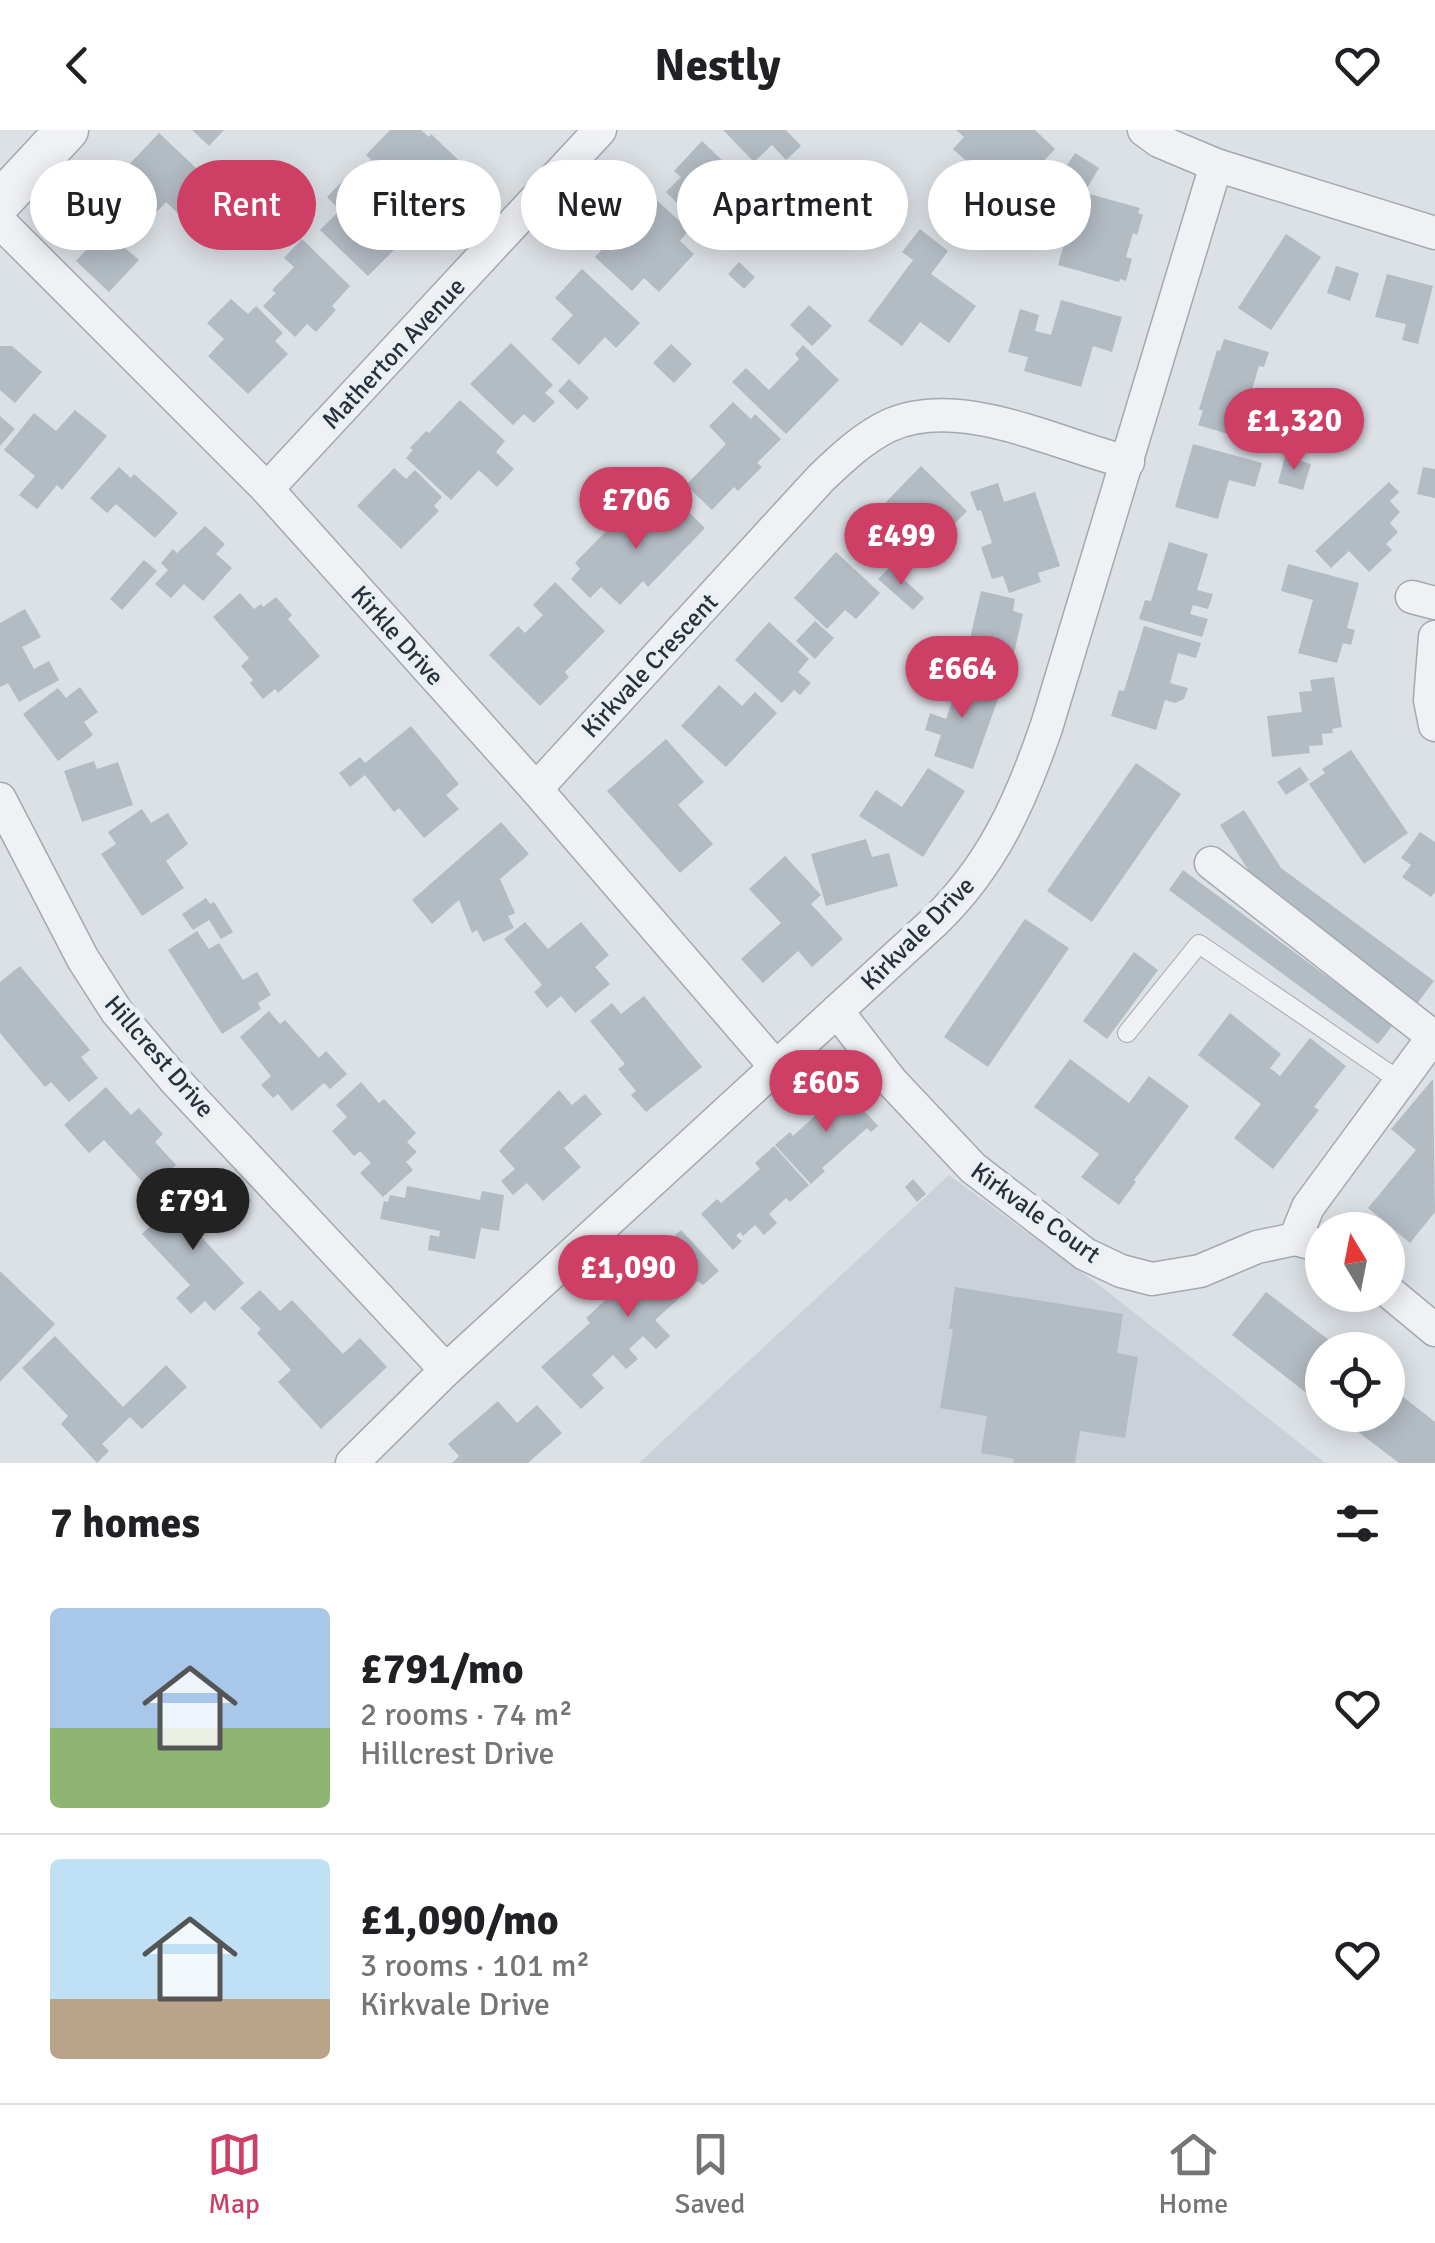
<!DOCTYPE html>
<meta charset="utf-8">
<style>
:root{--surface:#fff;--page:#f6f6f6;--text:#202124;--muted:#757577;--line:#e0e0e0;--accent:#cd3f64}
body{margin:0;font-family:Signika,sans-serif;background:var(--page);color:var(--text);height:100vh;display:flex;flex-direction:column;font-size:38px;white-space:nowrap}
*{box-sizing:border-box;margin:0}
p{font-size:32px;color:var(--muted)}
.icon{flex:none;width:55px;height:55px;fill:none;stroke:currentColor;stroke-width:2;stroke-linecap:round;stroke-linejoin:round}
.map{position:relative;height:1333px;overflow:hidden}
.details{display:flex;flex-direction:column;background:var(--surface);flex:1}
.details>*{flex:none}
.hud{position:absolute;left:30px;top:30px;width:1375px;height:90px;display:flex;gap:20px}
.needle{width:65px;rotate:350deg}
.controls{position:absolute;left:1305px;top:1082px;display:grid;gap:20px}
.controls a{display:grid;place-items:center;width:100px;height:100px;border-radius:50%;background:var(--surface);box-shadow:0 5px 25px #0003;font-size:50px}
.price{position:absolute;translate:-50% -85px;padding:0 22px;border-radius:35px;background:var(--accent);color:#fff;font-size:32px;line-height:65px;filter:drop-shadow(0 2px 5px #0008)}
.price::after{content:'';position:absolute;left:50%;top:60px;width:30px;height:22px;margin-left:-15px;background:inherit;clip-path:polygon(0 0,100% 0,50% 100%)}
.price.current{background:#222;color:#fff}
ul{padding:0;list-style:none}
li{display:flex;align-items:center;gap:30px;height:250px;padding:0 50px}
li+li{border-top:2px solid var(--line)}
li span{display:grid;place-items:center;flex:none;width:280px;height:200px;border-radius:10px;color:#555}
li>.icon{margin-inline-start:auto}
span .icon{width:120px;height:120px;fill:#fffc;stroke-width:1}
li b{font-size:42px}
h2{display:flex;justify-content:space-between;align-items:center;height:120px;padding:0 50px;font-size:42px}
.pill{padding:0 35px;border-radius:45px;background:var(--surface);box-shadow:0 5px 25px #0003;font-size:35px;line-height:90px}
.pill.current{background:var(--accent);color:#fff}
header{display:flex;justify-content:space-between;align-items:center;height:130px;padding:0 50px;background:var(--surface);font-size:45px;font-weight:700}
.menu{display:flex;justify-content:space-around;align-items:center;height:140px;border-top:2px solid var(--line);background:var(--surface);font-size:28px;color:var(--muted)}
.menu a{display:grid;justify-items:center;gap:5px}
.menu .current{color:var(--accent)}
.map>svg:first-child{display:block}
.built{fill:#cad1d8}
.building{fill:#b3bbc3}
.lines{fill:none;stroke-linecap:round;stroke-linejoin:round}
.service-casing{stroke:#a2a9b0;stroke-width:20}
.minor-casing{stroke:#a2a9b0;stroke-width:35}
.tertiary-casing{stroke:#a2a9b0;stroke-width:45}
.service{stroke:#eff1f5;stroke-width:18}
.minor{stroke:#eff1f5;stroke-width:32}
.tertiary{stroke:#eff1f5;stroke-width:42}
.labels{text-anchor:middle;stroke-width:10;stroke-linejoin:round;paint-order:stroke}
.street-label{font-size:25px;fill:#26313c;stroke:#ebf0f4}
</style>
<header><svg class="icon" aria-label="back" viewBox="0 0 24 24"><path d="M15 5l-7 7 7 7"/></svg>Nestly<svg class="icon" aria-label="heart" viewBox="0 0 24 24"><path d="M12 20l-8-8c-3-5 5-10 8-4 3-6 11-1 8 4z"/></svg></header>
<div class="map">
<svg width="1435" height="1333" viewBox="0 0 1435 1333">
<rect width="100%" height="100%" fill="#dce1e6"/>
<polygon class="built" points="949,1045 1103,1158 1325,1333 639,1333"/>
<g class="building">
<polygon points="192,0 224,0 209,16"/>
<polygon points="390,0 421,0 429,7 431,4 467,38 429,78 395,46 391,50 366,25"/>
<polygon points="723,0 786,0 801,16 786,30 772,15 754,32"/>
<polygon points="956,0 1035,0 1055,19 1001,76 981,57 987,50 953,19 964,7"/>
<polygon points="159,3 216,57 208,66 211,69 188,93 166,72 151,88 115,54 123,47 120,44"/>
<polygon points="702,11 728,36 732,31 757,55 724,89 700,65 685,81 666,62 681,47 674,41"/>
<polygon points="1075,23 1099,38 1084,63 1059,47"/>
<polygon points="357,36 409,86 400,96 409,105 368,146 320,100 340,80 327,67"/>
<polygon points="112,54 151,90 125,118 139,130 109,162 76,131 88,118 69,100 96,65 99,68"/>
<polygon points="1060,61 1078,65 1079,61 1140,78 1138,83 1143,85 1137,105 1133,103 1126,127 1132,129 1126,151 1120,149 1119,152 1058,135 1072,87 1054,82"/>
<polygon points="649,63 689,100 680,111 694,124 659,162 644,148 632,161 595,127 612,109 616,113 642,86 635,79"/>
<polygon points="920,99 948,121 931,144 976,176 949,213 920,192 902,216 868,191 913,130 902,122"/>
<polygon points="1286,104 1321,127 1271,200 1238,178"/>
<polygon points="302,109 350,156 332,176 336,180 316,202 307,194 295,207 263,176 276,163 272,160 294,137 284,128"/>
<polygon points="739,132 755,147 744,159 728,144"/>
<polygon points="1336,136 1359,143 1350,171 1327,163"/>
<polygon points="582,139 640,193 616,218 605,207 579,235 551,209 573,185 555,168"/>
<polygon points="1387,144 1433,156 1418,214 1402,210 1406,194 1375,187"/>
<polygon points="231,169 248,184 256,176 283,203 275,211 288,224 248,264 208,226 224,209 207,193"/>
<polygon points="1061,170 1122,187 1112,222 1093,216 1081,257 1024,241 1028,227 1008,222 1020,179 1039,185 1035,201 1051,205"/>
<polygon points="809,175 832,196 812,216 790,195"/>
<polygon points="1224,209 1269,222 1264,237 1259,236 1251,263 1265,266 1257,295 1243,290 1238,307 1198,295 1203,281 1199,279 1217,220 1220,221"/>
<polygon points="511,213 553,255 545,263 555,272 534,293 524,284 513,295 470,254"/>
<polygon points="671,214 692,234 674,253 653,233"/>
<polygon points="803,215 839,250 786,304 732,252 746,238 769,260 799,229 795,224"/>
<polygon points="0,216 12,216 42,242 15,273 0,260"/>
<polygon points="569,249 589,268 577,280 558,261"/>
<polygon points="460,270 505,311 496,322 514,339 497,357 479,340 451,370 406,328 413,320 410,318 426,301 429,303"/>
<polygon points="733,272 751,289 755,284 781,309 757,333 762,337 738,361 734,357 712,380 686,355 726,314 709,296"/>
<polygon points="75,280 107,306 62,360 57,355 37,379 19,365 35,346 4,320 34,283 56,301"/>
<polygon points="0,286 15,299 0,316"/>
<polygon points="1193,314 1262,333 1255,357 1229,350 1218,389 1175,377"/>
<polygon points="1285,326 1311,334 1303,360 1278,353"/>
<polygon points="921,336 967,381 939,410 925,396 888,434 856,403"/>
<polygon points="119,337 131,348 134,344 178,383 155,408 116,374 107,383 90,368"/>
<polygon points="1423,337 1435,339 1435,368 1417,364"/>
<polygon points="394,338 406,349 415,340 442,367 434,376 439,381 401,419 357,376"/>
<polygon points="1389,352 1399,362 1390,371 1400,382 1390,393 1398,402 1386,414 1392,420 1369,442 1349,421 1331,438 1315,421"/>
<polygon points="998,353 1004,372 1035,362 1060,436 1038,443 1041,452 1009,463 1003,446 992,449 981,417 992,413 981,380 977,381 970,362"/>
<polygon points="678,372 705,398 648,457 643,451 620,475 601,457 590,468 571,449 580,439 575,433 612,395 618,400 643,374 660,390"/>
<polygon points="205,396 225,414 216,424 232,438 203,471 184,454 171,468 155,454 168,440 161,433 173,419 177,423"/>
<polygon points="1169,412 1208,424 1197,460 1213,464 1208,479 1193,475 1190,484 1208,489 1202,507 1139,489 1145,470 1151,471"/>
<polygon points="836,422 880,463 856,489 845,480 827,499 794,468"/>
<polygon points="144,430 157,441 122,480 110,469"/>
<polygon points="1288,434 1359,453 1347,498 1355,500 1351,515 1343,513 1337,533 1298,523 1313,470 1281,461"/>
<polygon points="890,437 924,468 913,480 878,449"/>
<polygon points="555,452 605,501 565,542 569,547 540,576 489,525 518,496 525,503 543,485 533,475"/>
<polygon points="981,461 1015,469 1013,481 1023,484 1009,544 964,534"/>
<polygon points="240,463 254,479 261,474 263,477 276,467 292,485 288,489 320,526 278,563 275,559 263,569 250,553 253,550 241,536 249,528 213,487"/>
<polygon points="25,479 41,507 22,517 34,539 49,531 59,550 19,572 8,553 0,557 0,493"/>
<polygon points="815,491 834,508 815,529 796,511"/>
<polygon points="769,492 809,529 798,542 811,553 800,565 794,560 782,573 735,530"/>
<polygon points="1144,496 1201,513 1196,528 1178,523 1170,553 1188,558 1184,569 1175,573 1165,570 1156,600 1111,586 1119,560 1124,561"/>
<polygon points="939,536 962,544 959,553 999,566 973,639 934,626 941,605 925,600 930,583 946,589 957,558 935,550"/>
<polygon points="1334,547 1342,597 1332,599 1333,603 1322,604 1323,615 1309,616 1310,623 1272,627 1267,586 1302,582 1299,562 1312,561 1310,550"/>
<polygon points="719,555 742,576 755,562 777,583 726,637 681,596"/>
<polygon points="80,557 98,582 84,592 93,605 58,631 23,584 58,558 66,568"/>
<polygon points="411,596 459,654 446,665 459,679 424,708 399,678 394,682 365,645 350,657 339,643 360,627 365,633"/>
<polygon points="666,609 704,652 678,675 713,714 680,743 607,661"/>
<polygon points="1351,620 1408,703 1364,734 1309,654 1325,643 1322,639"/>
<polygon points="94,631 97,639 118,632 133,675 82,692 64,641"/>
<polygon points="1136,633 1181,664 1092,792 1047,761"/>
<polygon points="1300,637 1309,650 1286,665 1277,652"/>
<polygon points="928,638 965,661 923,727 859,686 876,660 902,677"/>
<polygon points="142,679 151,693 168,683 188,714 166,731 184,758 142,786 101,724 116,714 108,702"/>
<polygon points="1244,680 1281,738 1434,851 1416,875 1262,762 1220,695"/>
<polygon points="501,692 529,724 500,749 515,783 508,786 514,798 483,812 477,800 472,803 459,770 432,794 412,770"/>
<polygon points="1420,702 1435,712 1435,762 1431,767 1402,747 1411,735 1401,728"/>
<polygon points="866,709 872,727 889,723 898,756 826,776 811,724"/>
<polygon points="785,726 821,765 811,774 843,809 812,837 798,821 763,853 741,829 781,793 749,759"/>
<polygon points="1183,740 1393,895 1378,914 1169,760"/>
<polygon points="206,768 210,774 214,772 233,802 221,809 209,790 193,800 182,784"/>
<polygon points="1025,789 1069,818 988,937 944,907"/>
<polygon points="525,792 548,819 581,792 609,825 595,837 610,854 575,883 561,866 547,878 534,862 542,855 504,809"/>
<polygon points="197,801 209,819 219,813 243,850 257,842 271,865 258,873 261,879 222,904 168,820"/>
<polygon points="1134,822 1158,840 1107,909 1083,891"/>
<polygon points="20,836 90,920 81,927 98,948 69,972 51,952 45,957 0,903 0,852"/>
<polygon points="644,866 702,937 646,982 631,965 636,961 618,939 625,934 590,891 612,873 621,884"/>
<polygon points="269,881 280,894 285,890 319,928 326,921 347,944 330,959 324,953 292,981 278,964 273,968 261,955 271,946 240,907"/>
<polygon points="1230,883 1281,924 1270,938 1280,946 1310,908 1346,936 1314,977 1319,980 1273,1039 1234,1008 1261,974 1198,925"/>
<polygon points="1070,929 1129,973 1149,946 1189,976 1134,1050 1136,1052 1119,1075 1081,1047 1099,1024 1034,977"/>
<polygon points="1433,949 1435,1082 1410,1113 1368,1078 1416,1020 1391,999"/>
<polygon points="361,952 379,973 384,969 416,1003 407,1012 417,1022 406,1032 413,1040 383,1067 360,1043 371,1033 360,1021 354,1026 332,1001 347,987 336,975"/>
<polygon points="841,955 878,996 871,1002 867,998 822,1038 825,1041 811,1054 775,1015 790,1002 793,1006 829,973 825,969"/>
<polygon points="106,957 131,985 139,978 163,1004 155,1012 176,1035 149,1059 104,1010 89,1023 64,995"/>
<polygon points="559,960 572,975 585,964 602,984 564,1018 581,1037 543,1071 527,1053 513,1065 501,1051 515,1039 499,1021"/>
<polygon points="774,1016 809,1055 790,1072 786,1068 769,1084 777,1093 764,1105 755,1095 743,1106 740,1102 736,1106 742,1111 733,1120 701,1084 717,1069 721,1073 760,1039 755,1033"/>
<polygon points="913,1049 926,1064 917,1072 905,1057"/>
<polygon points="194,1055 213,1075 191,1096 244,1153 214,1181 205,1171 191,1184 176,1168 190,1155 142,1104"/>
<polygon points="407,1056 480,1070 482,1061 504,1065 499,1101 481,1098 475,1129 428,1120 430,1105 439,1107 440,1101 380,1089 384,1071 388,1072 390,1065 405,1068"/>
<polygon points="681,1100 719,1141 703,1155 698,1151 655,1190 670,1206 656,1219 643,1206 629,1219 638,1229 626,1239 613,1225 592,1245 604,1258 581,1279 541,1237 590,1193 586,1188 623,1154 627,1159 670,1120 665,1114"/>
<polygon points="0,1141 55,1194 0,1252"/>
<polygon points="955,1157 1123,1184 1117,1223 1138,1227 1125,1308 1080,1301 1075,1333 1013,1333 1014,1329 981,1323 987,1286 940,1278 953,1199 949,1199"/>
<polygon points="260,1160 280,1181 292,1170 343,1224 360,1208 387,1237 321,1299 278,1252 291,1240 257,1203 261,1199 240,1178"/>
<polygon points="1266,1162 1342,1220 1322,1220 1322,1275 1232,1205"/>
<polygon points="55,1206 123,1277 166,1235 187,1257 142,1299 130,1287 102,1314 109,1321 97,1333 61,1294 68,1286 22,1238"/>
<polygon points="1388,1255 1435,1292 1435,1333 1399,1333 1336,1285 1388,1285"/>
<polygon points="498,1271 517,1293 537,1275 562,1303 528,1333 452,1333 459,1326 448,1314"/>
</g>
<g class="lines">
<defs>
<polyline id="service" points="1127,903 1199,814 1400,951"/>
<g id="minor">
<polyline points="1144,0 1159,11 1216,35 1435,103"/>
<polyline points="0,92 267,359 536,659 775,936"/>
<polyline points="267,359 600,0"/>
<polyline points="1412,467 1435,473"/>
<polyline points="1435,507 1430,570 1435,595"/>
<path d="M536,659L821,348C841,329 863,308 888,296C960,263 1057,315 1128,332"/>
<polyline points="0,669 83,829 117,882 173,948 446,1240"/>
<polyline points="1211,733 1435,908"/>
<polyline points="837,881 892,952 973,1038 1085,1124 1121,1141 1152,1149 1200,1141 1257,1117 1295,1109 1322,1116"/>
<polyline points="1295,1109 1308,1077 1433,907"/>
<polyline points="1388,1161 1435,1200"/>
<path d="M352,1333L446,1240L934,792C993,735 1021,671 1047,595L1216,35"/>
</g>
<polyline id="tertiary" points="0,72 67,0"/>
</defs>
<use href="#service" class="service-casing"/>
<use href="#minor" class="minor-casing"/>
<use href="#tertiary" class="tertiary-casing"/>
<use href="#service" class="service"/>
<use href="#minor" class="minor"/>
<use href="#tertiary" class="tertiary"/>
</g>
<g class="labels">
<g class="street-label">
<text transform="translate(393 223) rotate(-47)" y="9">Matherton Avenue</text>
<text transform="translate(398 505) rotate(48)" y="9">Kirkle Drive</text>
<text transform="translate(649 535) rotate(-47)" y="9">Kirkvale Crescent</text>
<text transform="translate(917 803) rotate(-45)" y="9">Kirkvale Drive</text>
<text transform="translate(160 926) rotate(49)" y="9">Hillcrest Drive</text>
<text transform="translate(1036 1082) rotate(36)" y="9">Kirkvale Court</text>
</g>
</g>
</svg>
<div class="controls">
<a><svg class="needle" viewBox="-14 -14 28 28"><path d="M0-13l5 13h-10z" fill="#e53935"/><path d="M0 13l5-13h-10z" fill="#757577"/></svg></a>
<a><svg class="icon" aria-label="locate" viewBox="0 0 24 24"><circle cx="12" cy="12" r="6"/><path d="M12 2v4M12 18v4M2 12h4M18 12h4"/></svg></a>
</div>
<b class="price" style="left:1294px;top:343px">£1,320</b>
<b class="price" style="left:636px;top:422px">£706</b>
<b class="price" style="left:901px;top:458px">£499</b>
<b class="price" style="left:962px;top:591px">£664</b>
<b class="price" style="left:826px;top:1005px">£605</b>
<b class="price current" style="left:193px;top:1123px">£791</b>
<b class="price" style="left:628px;top:1190px">£1,090</b>
<div class="hud">
<a class="pill">Buy</a>
<a class="pill current">Rent</a>
<a class="pill">Filters</a>
<a class="pill">New</a>
<a class="pill">Apartment</a>
<a class="pill">House</a>
</div>
</div>
<section class="details">
<h2>7 homes<svg class="icon" aria-label="filters" viewBox="0 0 24 24"><path d="M4 7h16M4 17h16"/><circle cx="9" cy="7" r="2"/><circle cx="15" cy="17" r="2"/></svg></h2>
<ul>
<li><span style="background:linear-gradient(#a9c7e8 60%,#8fb573 0)"><svg class="icon" aria-label="home" viewBox="0 0 24 24"><path d="M3 11l9-7 9 7M6 9v11h12V9"/></svg></span><div><b>£791/mo</b><p>2 rooms · 74 m²</p><p>Hillcrest Drive</p></div><svg class="icon" aria-label="heart" viewBox="0 0 24 24"><path d="M12 20l-8-8c-3-5 5-10 8-4 3-6 11-1 8 4z"/></svg></li>
<li><span style="background:linear-gradient(#bfe0f5 70%,#b9a48a 0)"><svg class="icon" aria-label="home" viewBox="0 0 24 24"><path d="M3 11l9-7 9 7M6 9v11h12V9"/></svg></span><div><b>£1,090/mo</b><p>3 rooms · 101 m²</p><p>Kirkvale Drive</p></div><svg class="icon" aria-label="heart" viewBox="0 0 24 24"><path d="M12 20l-8-8c-3-5 5-10 8-4 3-6 11-1 8 4z"/></svg></li>
</ul>
</section>
<nav class="menu">
<a class="current"><svg class="icon" aria-label="map" viewBox="0 0 24 24"><path d="M3 6l6-2 6 2 6-2v14l-6 2-6-2-6 2zM9 4v14M15 6v14"/></svg>Map</a>
<a><svg class="icon" aria-label="saved" viewBox="0 0 24 24"><path d="M7 4h10v16l-5-4-5 4z"/></svg>Saved</a>
<a><svg class="icon" aria-label="home" viewBox="0 0 24 24"><path d="M3 11l9-7 9 7M6 9v11h12V9"/></svg>Home</a>
</nav>
